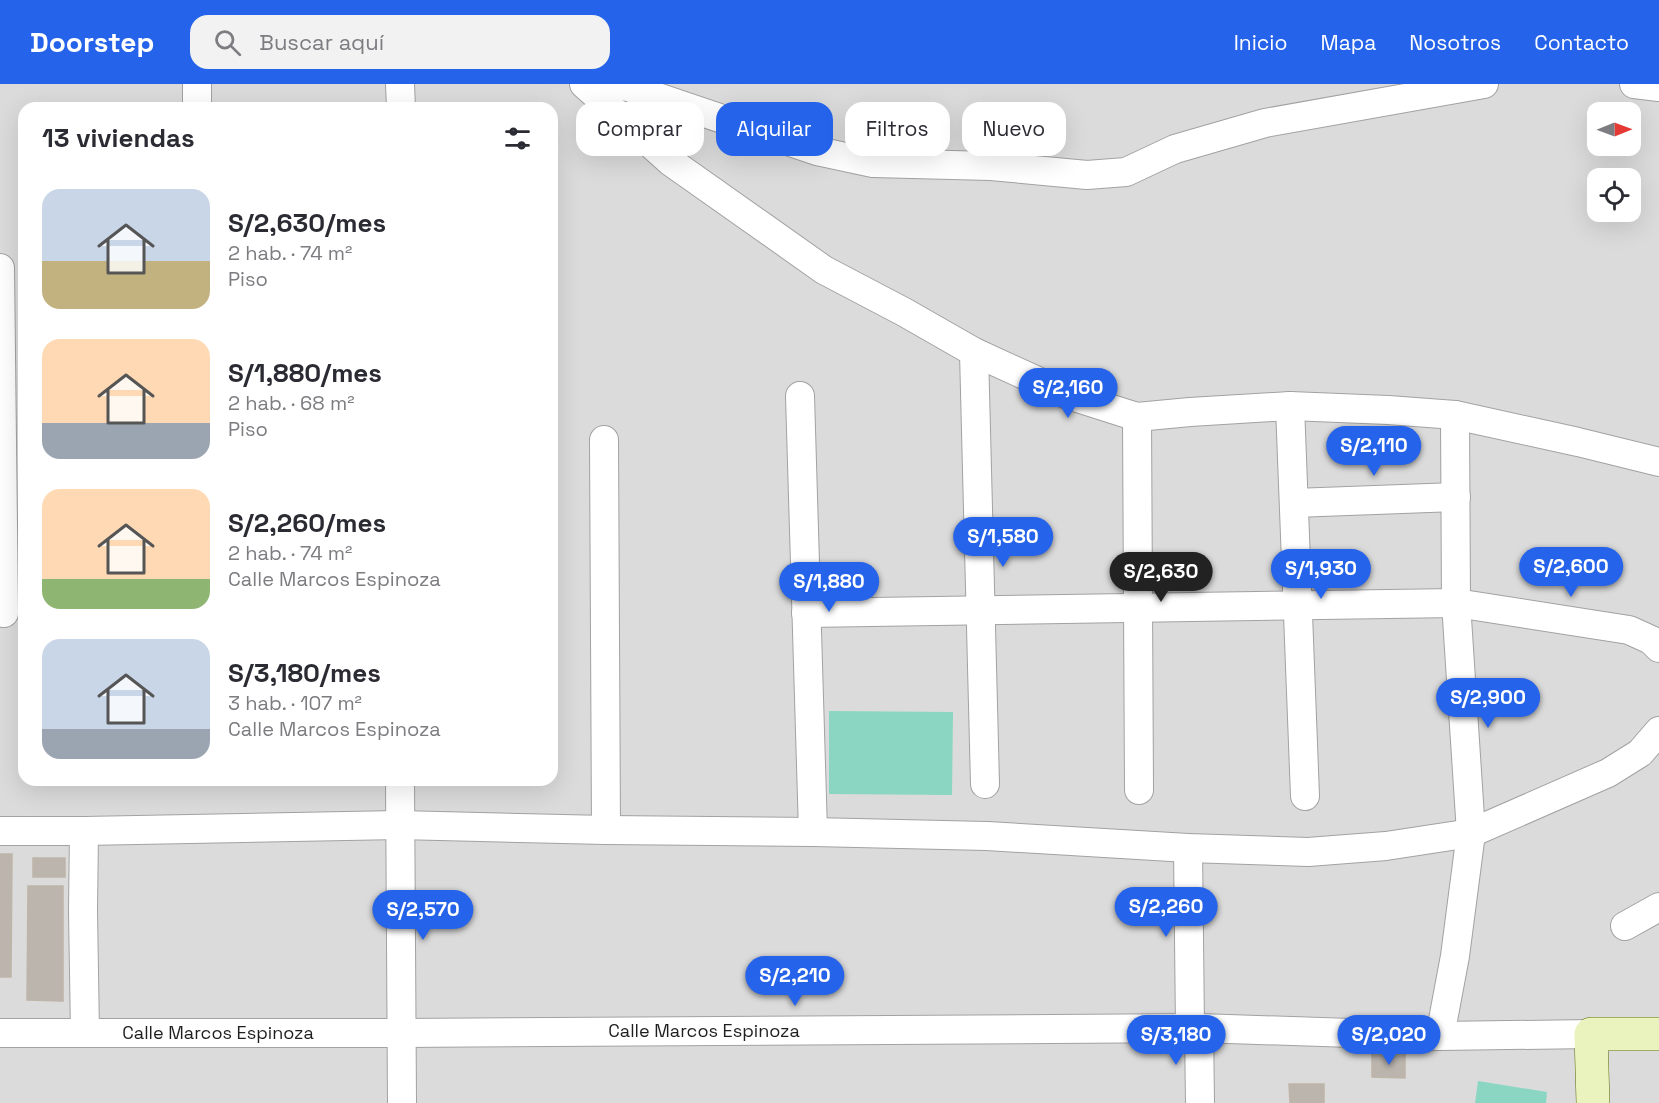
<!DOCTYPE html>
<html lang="es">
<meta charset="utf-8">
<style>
:root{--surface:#fff;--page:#f2f2f3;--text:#2b2b33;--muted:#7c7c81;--accent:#2563eb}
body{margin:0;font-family:"Space Grotesk",sans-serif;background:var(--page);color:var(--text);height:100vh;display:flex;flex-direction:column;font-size:22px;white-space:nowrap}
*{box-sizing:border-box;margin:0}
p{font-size:20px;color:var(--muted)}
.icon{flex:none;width:33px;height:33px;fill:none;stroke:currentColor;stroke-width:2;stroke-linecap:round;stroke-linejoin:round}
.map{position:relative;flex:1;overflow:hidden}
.drawer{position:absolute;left:18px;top:18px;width:540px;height:684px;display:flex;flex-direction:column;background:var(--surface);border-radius:18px;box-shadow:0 6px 24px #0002}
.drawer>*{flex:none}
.guide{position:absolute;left:576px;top:18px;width:570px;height:54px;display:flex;gap:12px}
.needle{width:39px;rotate:89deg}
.fabs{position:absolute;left:1587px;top:18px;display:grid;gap:12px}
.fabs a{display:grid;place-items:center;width:54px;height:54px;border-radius:12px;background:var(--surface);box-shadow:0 6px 24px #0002;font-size:30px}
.price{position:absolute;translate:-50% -51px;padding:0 14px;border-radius:21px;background:var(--accent);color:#fff;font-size:20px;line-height:39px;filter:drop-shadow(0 2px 3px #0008)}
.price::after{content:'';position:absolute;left:50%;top:36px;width:18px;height:14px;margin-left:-9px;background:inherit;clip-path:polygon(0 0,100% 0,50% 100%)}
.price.selected{background:#222;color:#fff}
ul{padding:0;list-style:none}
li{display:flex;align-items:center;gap:18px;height:150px;padding:0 24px}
li span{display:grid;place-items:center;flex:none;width:168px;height:120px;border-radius:18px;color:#555}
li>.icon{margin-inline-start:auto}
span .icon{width:72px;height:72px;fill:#fffc;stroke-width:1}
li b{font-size:26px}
h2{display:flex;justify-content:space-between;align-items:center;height:72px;padding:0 24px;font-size:26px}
.chip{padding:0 21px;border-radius:18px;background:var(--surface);box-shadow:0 6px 24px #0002;font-size:21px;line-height:54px}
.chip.selected{background:var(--accent);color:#fff}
header{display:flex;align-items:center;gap:36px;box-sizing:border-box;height:84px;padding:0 30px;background:var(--accent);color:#fff}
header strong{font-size:28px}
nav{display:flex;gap:33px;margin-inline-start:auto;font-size:21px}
.search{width:420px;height:54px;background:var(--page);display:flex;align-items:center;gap:15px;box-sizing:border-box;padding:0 21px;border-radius:18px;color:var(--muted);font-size:22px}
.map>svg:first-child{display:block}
.residential{fill:#dcdbdb;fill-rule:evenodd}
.pitch{fill:#8ad6c2}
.building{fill:#bbb5ae;stroke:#beb5a9;stroke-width:1.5}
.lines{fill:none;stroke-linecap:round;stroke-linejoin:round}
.street-casing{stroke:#a2a2a2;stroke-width:30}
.secondary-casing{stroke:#566b0f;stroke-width:34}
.street{stroke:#fff;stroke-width:28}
.secondary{stroke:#eaf3bd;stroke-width:33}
.labels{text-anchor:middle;stroke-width:6;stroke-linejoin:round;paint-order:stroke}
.street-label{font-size:18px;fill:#1e1e1e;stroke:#fff}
</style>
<header>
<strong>Doorstep</strong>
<div class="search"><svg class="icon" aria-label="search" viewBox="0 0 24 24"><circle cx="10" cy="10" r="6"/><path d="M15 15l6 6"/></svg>Buscar aquí</div>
<nav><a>Inicio</a><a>Mapa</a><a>Nosotros</a><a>Contacto</a></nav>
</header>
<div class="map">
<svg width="1659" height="1019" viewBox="0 0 1659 1019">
<rect width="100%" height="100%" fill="#eeece5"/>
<path class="residential" d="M0,0H1659V1019H0ZM24,24H552V696H24ZM1598,28H1630V62H1598ZM1598,94H1630V128H1598Z"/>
<g class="pitch">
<polygon points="829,627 953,628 952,711 829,710"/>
<polygon points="1478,997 1547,1008 1546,1019 1475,1019"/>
</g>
<g class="building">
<polygon points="0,770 12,770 11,893 0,893"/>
<rect x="33" y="774" width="32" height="19"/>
<polygon points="28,802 63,802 63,917 27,916"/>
<polygon points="1372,970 1405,970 1405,994 1372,993"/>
<polygon points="1289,1000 1324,1000 1324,1019 1290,1019"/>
</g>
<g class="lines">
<defs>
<g id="street">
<polyline points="197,0 197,24"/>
<polyline points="400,0 401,24"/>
<polyline points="584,0 671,78 824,186 904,228 974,268 1068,311 1137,333 1190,328 1290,322 1388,326 1455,331 1578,358 1659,378"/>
<polyline points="619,0 817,67 873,79 991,82 1087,91 1126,88 1175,65 1265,39 1484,0"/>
<polyline points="1634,0 1659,3"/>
<polyline points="0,184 4,529"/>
<polyline points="974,268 985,700"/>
<polyline points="800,312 813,748"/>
<polyline points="1290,322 1305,712"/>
<polyline points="1137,333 1139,706"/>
<polyline points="604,356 606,746"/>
<polyline points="1294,419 1456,413"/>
<polyline points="806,529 1456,519 1629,546 1651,556 1659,564"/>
<polyline points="400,696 402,1019"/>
<polyline points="0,747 84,747 399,741 606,746 813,748 987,752 1188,764 1308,768 1386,762 1471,749 1608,689 1640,669 1659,647"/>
<polyline points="84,747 83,827 85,949"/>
<polyline points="1188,764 1190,944"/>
<polyline points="1625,842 1659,823"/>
<polyline points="1199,944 1200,1019"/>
<polyline points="0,949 400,949 1199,944 1440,952 1591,950"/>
<polyline points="1440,952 1455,872 1471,749 1456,519 1455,331"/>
</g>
<polyline id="secondary" points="1593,1019 1591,950 1659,950"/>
</defs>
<use href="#street" class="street-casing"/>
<use href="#secondary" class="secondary-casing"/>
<use href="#street" class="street"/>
<use href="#secondary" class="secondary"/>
</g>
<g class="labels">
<g class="street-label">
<text x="704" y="953">Calle Marcos Espinoza</text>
<text x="218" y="955">Calle Marcos Espinoza</text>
</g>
</g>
</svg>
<div class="fabs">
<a><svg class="needle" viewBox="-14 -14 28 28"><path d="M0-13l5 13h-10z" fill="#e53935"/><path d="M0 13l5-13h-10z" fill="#7c7c81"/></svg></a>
<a><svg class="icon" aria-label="locate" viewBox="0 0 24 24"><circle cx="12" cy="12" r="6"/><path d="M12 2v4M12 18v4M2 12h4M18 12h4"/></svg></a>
</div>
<b class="price" style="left:1068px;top:335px">S/2,160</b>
<b class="price" style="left:1374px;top:393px">S/2,110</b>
<b class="price" style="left:1003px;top:484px">S/1,580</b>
<b class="price" style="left:1571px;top:514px">S/2,600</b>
<b class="price" style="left:1321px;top:516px">S/1,930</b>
<b class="price selected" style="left:1161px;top:519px">S/2,630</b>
<b class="price" style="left:829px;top:529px">S/1,880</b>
<b class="price" style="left:1488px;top:645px">S/2,900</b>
<b class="price" style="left:1166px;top:854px">S/2,260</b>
<b class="price" style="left:423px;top:857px">S/2,570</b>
<b class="price" style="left:795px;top:923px">S/2,210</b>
<b class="price" style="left:1176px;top:982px">S/3,180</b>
<b class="price" style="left:1389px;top:982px">S/2,020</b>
<div class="guide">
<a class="chip">Comprar</a>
<a class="chip selected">Alquilar</a>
<a class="chip">Filtros</a>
<a class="chip">Nuevo</a>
</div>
<section class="drawer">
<h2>13 viviendas<svg class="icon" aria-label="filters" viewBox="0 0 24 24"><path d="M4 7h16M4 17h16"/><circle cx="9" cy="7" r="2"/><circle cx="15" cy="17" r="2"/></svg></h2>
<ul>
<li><span style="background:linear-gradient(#c9d6e8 60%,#c2b280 0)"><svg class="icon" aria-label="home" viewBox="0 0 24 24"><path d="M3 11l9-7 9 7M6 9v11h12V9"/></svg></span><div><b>S/2,630/mes</b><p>2 hab. · 74 m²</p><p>Piso</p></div></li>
<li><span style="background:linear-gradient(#ffd9b3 70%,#9aa5b1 0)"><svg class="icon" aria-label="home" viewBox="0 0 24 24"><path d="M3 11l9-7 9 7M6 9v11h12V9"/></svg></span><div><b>S/1,880/mes</b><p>2 hab. · 68 m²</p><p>Piso</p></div></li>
<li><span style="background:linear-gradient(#ffd9b3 75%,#8fb573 0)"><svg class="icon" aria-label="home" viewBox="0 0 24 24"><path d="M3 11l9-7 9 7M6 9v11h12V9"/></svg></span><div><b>S/2,260/mes</b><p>2 hab. · 74 m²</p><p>Calle Marcos Espinoza</p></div></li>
<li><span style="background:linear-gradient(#c9d6e8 75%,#9aa5b1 0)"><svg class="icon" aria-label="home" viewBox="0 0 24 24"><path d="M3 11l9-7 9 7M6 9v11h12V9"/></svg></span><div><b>S/3,180/mes</b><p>3 hab. · 107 m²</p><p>Calle Marcos Espinoza</p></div></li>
</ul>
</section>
</div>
